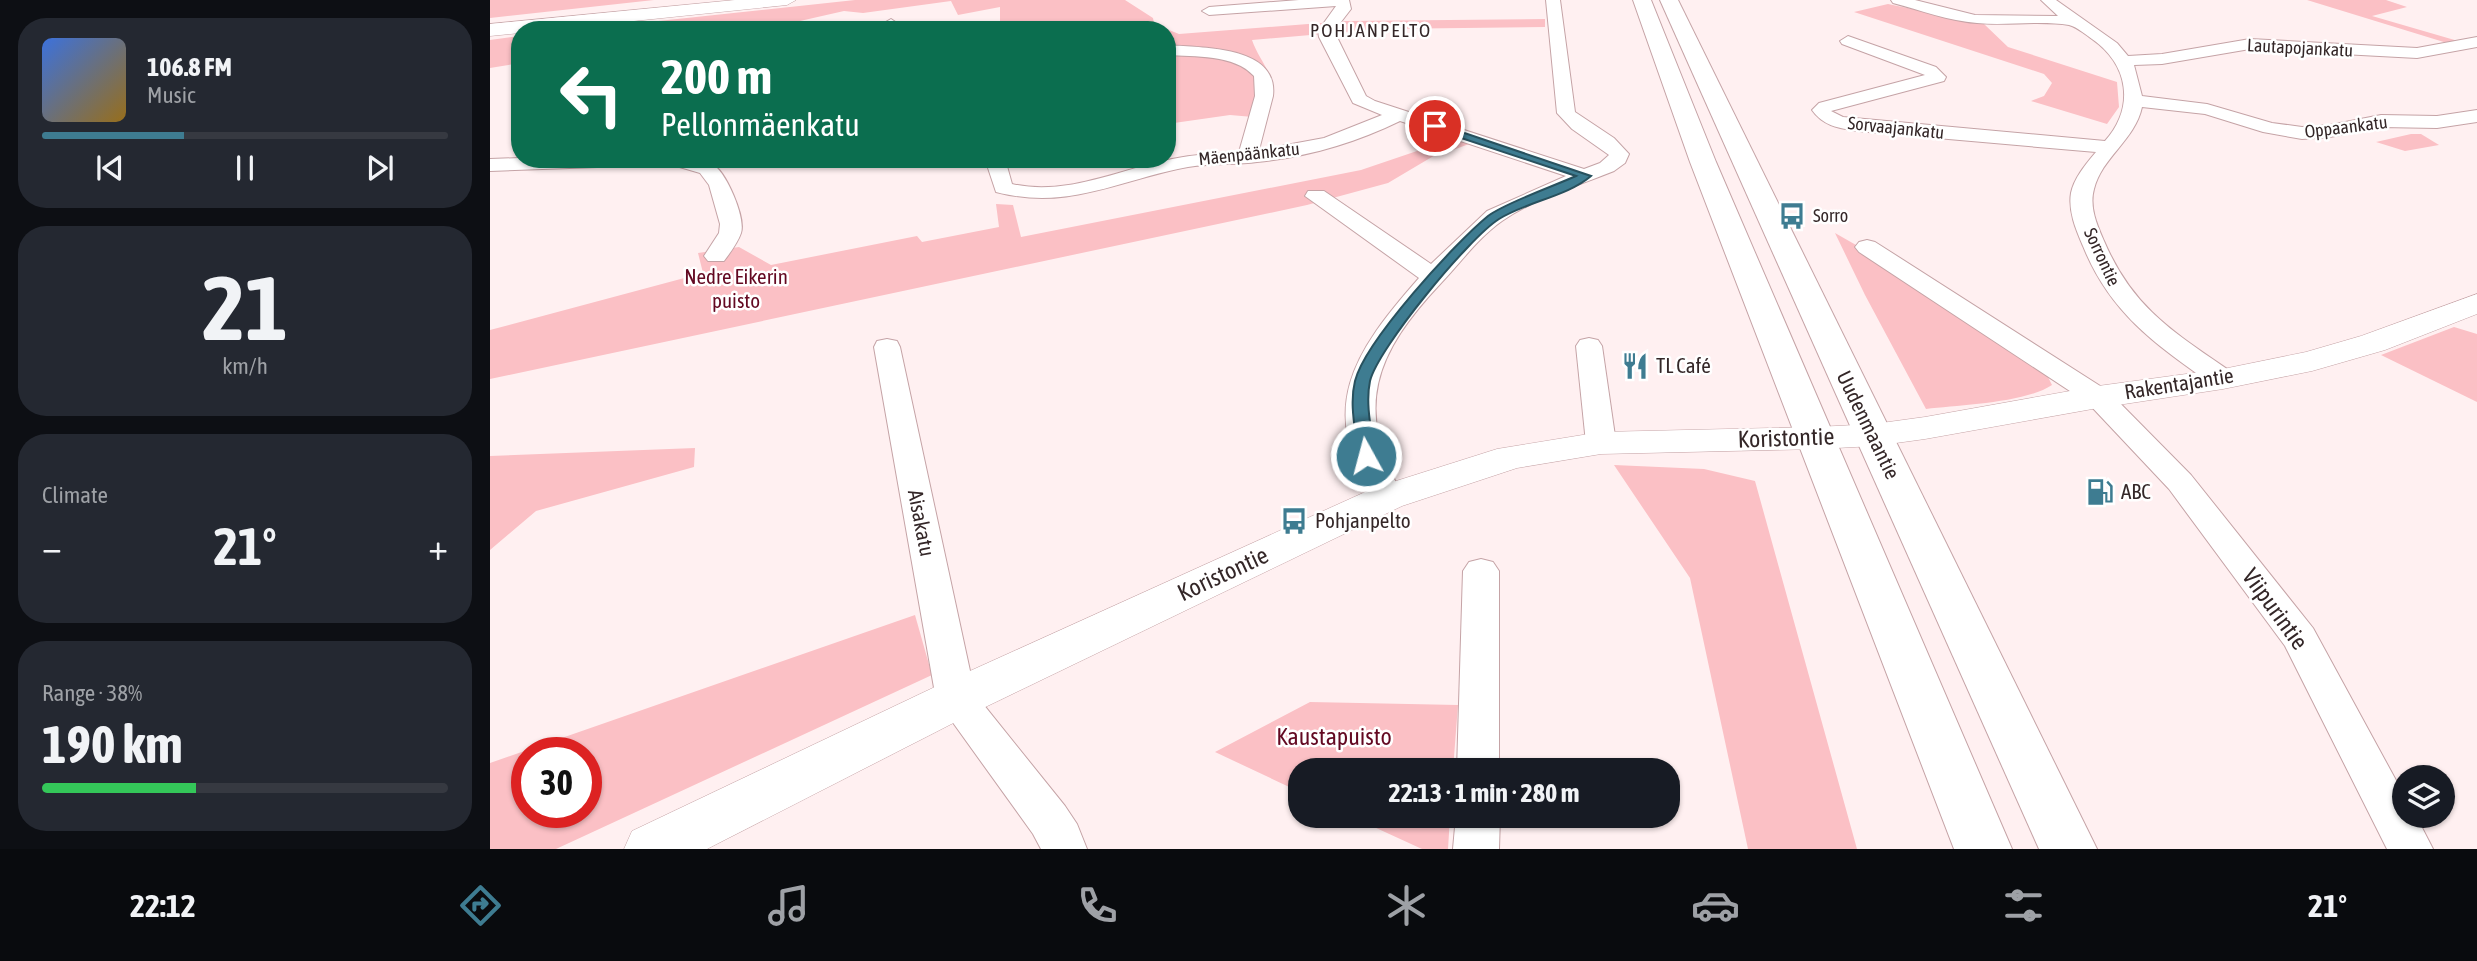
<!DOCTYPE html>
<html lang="en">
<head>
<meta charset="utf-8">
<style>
	:root { --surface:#171b24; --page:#242831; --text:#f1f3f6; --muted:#9ea1a6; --line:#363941; --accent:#3e7c91 }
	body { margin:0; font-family:"Asap Condensed",sans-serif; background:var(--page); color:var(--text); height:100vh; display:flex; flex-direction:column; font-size:26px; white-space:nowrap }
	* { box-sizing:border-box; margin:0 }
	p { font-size:23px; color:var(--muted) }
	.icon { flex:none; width:38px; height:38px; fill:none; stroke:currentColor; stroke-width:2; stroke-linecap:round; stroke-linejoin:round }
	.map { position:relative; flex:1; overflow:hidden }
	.side { display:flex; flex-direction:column; gap:18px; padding:18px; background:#0d0f14; width:490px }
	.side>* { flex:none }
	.hud { position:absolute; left:21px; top:21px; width:665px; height:147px; border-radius:28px; box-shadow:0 2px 5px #0004; background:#0b6e4f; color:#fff; overflow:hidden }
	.tools { position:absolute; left:1902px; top:765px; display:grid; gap:14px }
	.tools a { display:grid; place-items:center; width:63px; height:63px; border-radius:50%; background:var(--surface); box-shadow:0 2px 5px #0004; font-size:35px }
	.speed { position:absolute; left:21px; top:737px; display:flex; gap:14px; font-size:35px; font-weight:700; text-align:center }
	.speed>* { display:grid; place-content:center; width:91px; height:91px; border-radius:50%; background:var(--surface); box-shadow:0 2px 5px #0004; line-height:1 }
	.speed .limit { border:10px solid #d22; background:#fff; color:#111 }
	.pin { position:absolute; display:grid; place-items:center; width:60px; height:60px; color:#fff; margin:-30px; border:4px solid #fff; border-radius:50%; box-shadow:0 2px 7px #0007 }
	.me { position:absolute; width:77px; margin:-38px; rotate:353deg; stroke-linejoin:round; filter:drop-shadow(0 0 5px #0008) }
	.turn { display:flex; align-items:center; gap:24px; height:147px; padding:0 35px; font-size:32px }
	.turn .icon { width:91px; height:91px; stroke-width:2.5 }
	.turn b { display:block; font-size:49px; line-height:60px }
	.big { font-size:52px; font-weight:700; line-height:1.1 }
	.side .tile { flex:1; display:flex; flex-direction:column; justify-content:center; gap:10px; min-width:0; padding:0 24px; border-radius:28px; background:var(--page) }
	.side .dial { align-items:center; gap:0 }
	.dial b { font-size:91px; line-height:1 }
	.song { display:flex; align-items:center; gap:21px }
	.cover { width:84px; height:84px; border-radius:10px; background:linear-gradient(135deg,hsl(220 70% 55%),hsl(40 70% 35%)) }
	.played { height:7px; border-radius:4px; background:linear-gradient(90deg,var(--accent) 35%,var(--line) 35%) }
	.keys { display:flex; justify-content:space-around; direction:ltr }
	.heat { display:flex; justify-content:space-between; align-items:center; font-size:38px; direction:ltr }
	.charge { height:10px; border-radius:5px; background:linear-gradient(90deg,#34c759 38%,var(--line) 0) }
	.trip { position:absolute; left:798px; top:758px; width:392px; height:70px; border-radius:28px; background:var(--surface); box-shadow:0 2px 5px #0004; font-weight:700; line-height:70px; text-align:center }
	.tabs { display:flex; height:112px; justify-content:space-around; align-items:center; background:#090b0e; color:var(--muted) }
	.tabs .icon { width:49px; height:49px }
	.tabs .current { color:var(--accent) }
	.tabs b { font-size:32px; color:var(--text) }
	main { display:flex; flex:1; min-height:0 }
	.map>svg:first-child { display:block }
	.green { fill:#fbc0c5; fill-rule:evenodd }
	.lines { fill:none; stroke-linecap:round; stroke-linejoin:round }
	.minor-casing { stroke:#c5a3a6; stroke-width:2 }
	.tertiary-casing { stroke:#c5a3a6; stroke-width:1 }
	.secondary-casing { stroke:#c5a3a6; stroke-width:2 }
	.minor { fill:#fff; fill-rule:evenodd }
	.tertiary { fill:#fff; fill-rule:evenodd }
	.secondary { fill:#fff; fill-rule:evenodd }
	.route { fill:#3e7c91; stroke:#28515e; stroke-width:2 }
	.labels { text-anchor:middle; stroke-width:5; stroke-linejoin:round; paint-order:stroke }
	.far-street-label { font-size:18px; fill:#342728; stroke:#fff }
	.far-poi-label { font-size:18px; fill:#342728; stroke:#fff; text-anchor:start }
	.far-neighbourhood-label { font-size:19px; letter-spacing:2px; fill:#342728; stroke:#fff }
	.park-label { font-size:21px; fill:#630922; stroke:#fff }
	.poi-label { font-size:21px; fill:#342728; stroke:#fff; text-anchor:start }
	.street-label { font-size:21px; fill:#342728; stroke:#fff }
	.near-street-label { font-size:24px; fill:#342728; stroke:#fff }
	.near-park-label { font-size:24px; fill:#630922; stroke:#fff }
</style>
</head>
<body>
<main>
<section class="side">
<div class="tile">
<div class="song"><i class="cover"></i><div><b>106.8 FM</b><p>Music</p></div></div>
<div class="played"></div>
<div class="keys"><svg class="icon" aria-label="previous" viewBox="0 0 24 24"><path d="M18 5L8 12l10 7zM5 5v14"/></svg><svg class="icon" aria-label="pause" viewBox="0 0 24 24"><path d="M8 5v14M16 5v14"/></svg><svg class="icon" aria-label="next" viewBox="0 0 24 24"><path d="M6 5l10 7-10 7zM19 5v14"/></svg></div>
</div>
<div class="tile dial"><b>21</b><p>km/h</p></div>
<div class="tile"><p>Climate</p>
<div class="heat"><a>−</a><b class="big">21°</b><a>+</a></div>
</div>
<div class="tile"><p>Range · 38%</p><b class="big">190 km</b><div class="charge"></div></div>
</section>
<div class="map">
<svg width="1987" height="849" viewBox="0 0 1987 849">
	<rect width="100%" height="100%" fill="#fff0f1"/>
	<g class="green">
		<path d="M0,0H164L0,18Z"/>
		<path d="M365,0H635L663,18L664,24L689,34L856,21L1055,19V27L890,29L762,40C766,52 774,63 780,75C790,95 773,126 766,146L772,151L751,152L763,117L740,115L677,124V30H548L557,23L510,21V7L468,15L461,1L373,13L354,11L310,21L289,30H84Z"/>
		<path d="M1817,0H1896L1917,7L1882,16L1968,41L1957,43Z"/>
		<path d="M1398,4L1494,24L1518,47L1627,82L1629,107L1617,124L1541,101L1554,96L1562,83L1554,74L1364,12Z"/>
		<path d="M30,36V63L0,68V40Z"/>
		<path d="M1921,134H1931L1949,145L1915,151L1886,142Z"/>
		<path d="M951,136L979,144L963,150L957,148L898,183L817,205L0,379V330L213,273L208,253L249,247L281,265L427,236L432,242L509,227L506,204L523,205L531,237L871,170L927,151Z"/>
		<path d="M1345,233L1380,253L1556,373L1562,385C1535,403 1470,405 1436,409L1375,295Z"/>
		<path d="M1964,327L1987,334V402L1891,355Z"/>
		<path d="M205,448L204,467L46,511L0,550V456Z"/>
		<path d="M1124,465L1214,469L1265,481L1367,849H1258L1200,578Z"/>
		<path d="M425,615L442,675L66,849H0V763ZM37,752H96V812H37Z"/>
		<path d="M820,702L968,705L963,770H810V792L725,752Z"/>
		<path d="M860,816H960L958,849H932Z"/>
	</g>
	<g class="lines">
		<defs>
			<g id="minor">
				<path d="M809,0H859L861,9L844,31L876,96L885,101L1094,169L1110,163L1119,155L1082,129L1067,113L1056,0H1070L1085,112L1124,138L1139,154L1135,163L1124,171C1087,186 1045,198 1012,221C988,238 971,262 952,282C885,353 862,408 914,497L909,504L898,507L887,504C825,409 863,353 929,278L815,196L818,191H834L941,264L997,211L1076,176L910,121C865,143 817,157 767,162C744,165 721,163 698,167C628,180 579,211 506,192L495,159H515L522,184C573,196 624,172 673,161C698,155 723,153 749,152L765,96L764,76C744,54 705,57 677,55V45C711,48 789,45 783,96L769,150L834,138L892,115L863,103L829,37L828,31L846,6L719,15L712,11L719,7Z"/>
				<path d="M1401,0H1425L1485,15L1568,16L1551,0H1566L1627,43L1638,56L1672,54L1760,39L1927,48L1987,37V47L1927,58L1760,49L1672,64L1644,65L1652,96L1717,104L1782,123L1812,127L1840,125L1891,115L1947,116L1987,110V122L1947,128L1891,127L1840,137L1812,139L1773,132L1715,114L1652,107C1645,140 1612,157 1604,189C1599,207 1607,225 1614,241C1643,309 1685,333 1743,373L1747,379L1743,385L1733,387L1723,385C1665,344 1620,313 1593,246C1586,230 1578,211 1581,193C1584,178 1596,164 1606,152L1367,131C1349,128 1333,126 1322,110L1329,103L1435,75L1352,44L1350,41L1358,36L1446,67L1456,77L1454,81L1341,111L1353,117L1615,141C1645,107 1639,65 1602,39C1595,34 1587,27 1579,25C1549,20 1517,26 1487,23C1459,21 1430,10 1403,3Z"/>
				<path d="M401,19L417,30H400L394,23Z"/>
				<path d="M30,158V159H172L162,165L0,171V159Z"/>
				<path d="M173,159C189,159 208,157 222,164C236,171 256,218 251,233C248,242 240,253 234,261H218L214,256L229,233L230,224L219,185L210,173L176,163Z"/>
				<path d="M1377,240L1385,242L1618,391L1701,475L1823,628L1914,795V816H1926L1943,849H1897L1795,646L1679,489L1598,403L1369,252L1365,247L1369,242Z"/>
				<path d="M1099,338L1108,340L1112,346L1126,443L1122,449L1111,452L1100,449L1096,443L1086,346L1090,340Z"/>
				<path d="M397,339L407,341L410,347L485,694L575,806L587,824L597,849H551L543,834L446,699L384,347L387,341Z"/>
				<path d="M991,559L1003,562L1009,571V770H967L973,571L979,562Z"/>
				<path d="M966,816H1010L1009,849H963Z"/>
			</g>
			<g id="tertiary">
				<path d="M245,0H306L297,5L57,30H30V33L0,36V24Z"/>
				<path d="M1987,294V314L1895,350L1822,371L1733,389L1608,408L1435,439L1384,446L1327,449L1111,454L1027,468L912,506L483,713L217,849H134L142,831L449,685L884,488L1007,449L1111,432L1327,427L1384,424L1435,417L1608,386L1733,369L1816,352L1871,336Z"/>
			</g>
			<g id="secondary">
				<path d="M1143,0H1161L1226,162L1522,849H1464L1200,162Z"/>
				<path d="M1170,0H1188L1607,849H1549Z"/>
			</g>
		</defs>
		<use href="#minor" class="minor-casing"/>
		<use href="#tertiary" class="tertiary-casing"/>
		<use href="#secondary" class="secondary-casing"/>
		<use href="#minor" class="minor"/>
		<use href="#tertiary" class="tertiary"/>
		<use href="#secondary" class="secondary"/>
	</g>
	<path class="route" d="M941,124H948L1101,176C1078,196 1036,202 1009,219C979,238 888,348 880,381C875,405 882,432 885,456L876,461L868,456C866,431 859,405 865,381C875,341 965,243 998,216C1015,203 1064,186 1086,176L941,128Z"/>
	<defs>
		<symbol id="bus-bare" viewBox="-9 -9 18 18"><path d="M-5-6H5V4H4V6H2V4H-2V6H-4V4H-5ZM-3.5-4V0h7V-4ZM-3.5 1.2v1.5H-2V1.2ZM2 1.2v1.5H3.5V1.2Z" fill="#3e7c91" stroke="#fff" stroke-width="2.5" paint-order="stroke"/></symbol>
		<symbol id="restaurant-bare" viewBox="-9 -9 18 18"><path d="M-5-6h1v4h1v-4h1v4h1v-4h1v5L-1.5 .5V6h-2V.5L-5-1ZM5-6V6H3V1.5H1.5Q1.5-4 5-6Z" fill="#3e7c91" stroke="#fff" stroke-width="2.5" paint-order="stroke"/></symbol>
		<symbol id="fuel-bare" viewBox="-9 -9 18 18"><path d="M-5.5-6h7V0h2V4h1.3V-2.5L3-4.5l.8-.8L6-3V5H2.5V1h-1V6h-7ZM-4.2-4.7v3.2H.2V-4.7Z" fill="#3e7c91" stroke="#fff" stroke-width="2.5" paint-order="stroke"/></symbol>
	</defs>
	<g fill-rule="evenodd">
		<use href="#bus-bare" x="1283" y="197" width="38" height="38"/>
		<use href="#restaurant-bare" x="1126" y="347" width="38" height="38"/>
		<use href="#fuel-bare" x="1591" y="473" width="38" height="38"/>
		<use href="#bus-bare" x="785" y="502" width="38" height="38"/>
	</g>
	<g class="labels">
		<g class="far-street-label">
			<text transform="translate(1810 48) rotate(3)" y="6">Lautapojankatu</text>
			<text transform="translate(1856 127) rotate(-7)" y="6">Oppaankatu</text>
			<text transform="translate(1406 128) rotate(6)" y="6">Sorvaajankatu</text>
			<text transform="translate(759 154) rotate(-6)" y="6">Mäenpäänkatu</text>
			<text transform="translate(1612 257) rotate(65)" y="6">Sorrontie</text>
		</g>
		<g class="far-poi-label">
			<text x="1323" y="222">Sorro</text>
		</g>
		<g class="far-neighbourhood-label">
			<text x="881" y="37">POHJANPELTO</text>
		</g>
		<g class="park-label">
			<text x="246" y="284">Nedre Eikerin<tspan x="246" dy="24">puisto</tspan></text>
		</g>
		<g class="poi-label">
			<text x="1166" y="373">TL Café</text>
			<text x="1631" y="499">ABC</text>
			<text x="825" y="528">Pohjanpelto</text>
		</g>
		<g class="street-label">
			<text transform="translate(1689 384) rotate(-9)" y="7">Rakentajantie</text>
			<text transform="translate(1378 425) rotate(64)" y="7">Uudenmaantie</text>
			<text transform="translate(431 523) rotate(79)" y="7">Aisakatu</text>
		</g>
		<g class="near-street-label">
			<text transform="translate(1296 438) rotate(-2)" y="8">Koristontie</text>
			<text transform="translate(733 574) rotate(-25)" y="8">Koristontie</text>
			<text transform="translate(1785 609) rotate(54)" y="8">Viipurintie</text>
		</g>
		<g class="near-park-label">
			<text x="844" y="745">Kaustapuisto</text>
		</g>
	</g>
</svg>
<div class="tools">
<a><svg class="icon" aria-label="layers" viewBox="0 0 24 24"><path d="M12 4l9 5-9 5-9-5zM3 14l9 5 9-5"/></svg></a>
</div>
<div class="speed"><div class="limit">30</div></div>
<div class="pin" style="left:945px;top:126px;background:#d93025"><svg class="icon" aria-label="arrive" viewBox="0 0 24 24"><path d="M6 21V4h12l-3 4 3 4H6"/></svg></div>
<svg class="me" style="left:876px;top:456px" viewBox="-20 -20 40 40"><circle r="17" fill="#3e7c91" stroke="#fff" stroke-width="3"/><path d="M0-11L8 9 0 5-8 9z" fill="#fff"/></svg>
<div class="trip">22:13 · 1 min · 280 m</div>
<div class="hud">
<div class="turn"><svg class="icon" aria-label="left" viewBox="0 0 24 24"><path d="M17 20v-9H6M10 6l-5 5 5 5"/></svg><div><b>200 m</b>Pellonmäenkatu</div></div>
</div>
</div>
</main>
<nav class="tabs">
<b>22:12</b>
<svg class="icon current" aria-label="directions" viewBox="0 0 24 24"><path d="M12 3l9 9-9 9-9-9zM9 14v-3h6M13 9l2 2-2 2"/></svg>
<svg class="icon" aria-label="music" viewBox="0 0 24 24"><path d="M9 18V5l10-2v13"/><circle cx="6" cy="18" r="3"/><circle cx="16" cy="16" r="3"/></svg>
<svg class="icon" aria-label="phone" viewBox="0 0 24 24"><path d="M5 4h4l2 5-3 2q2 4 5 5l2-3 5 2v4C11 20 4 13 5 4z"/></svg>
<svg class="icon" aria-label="climate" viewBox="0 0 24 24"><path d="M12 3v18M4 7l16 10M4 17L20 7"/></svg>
<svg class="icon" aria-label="car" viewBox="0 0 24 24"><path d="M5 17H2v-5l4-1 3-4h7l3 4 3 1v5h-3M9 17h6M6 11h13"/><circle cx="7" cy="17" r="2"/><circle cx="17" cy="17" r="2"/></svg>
<svg class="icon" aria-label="filters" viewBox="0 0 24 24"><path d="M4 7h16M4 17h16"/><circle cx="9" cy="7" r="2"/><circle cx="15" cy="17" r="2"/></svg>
<b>21°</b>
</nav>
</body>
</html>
